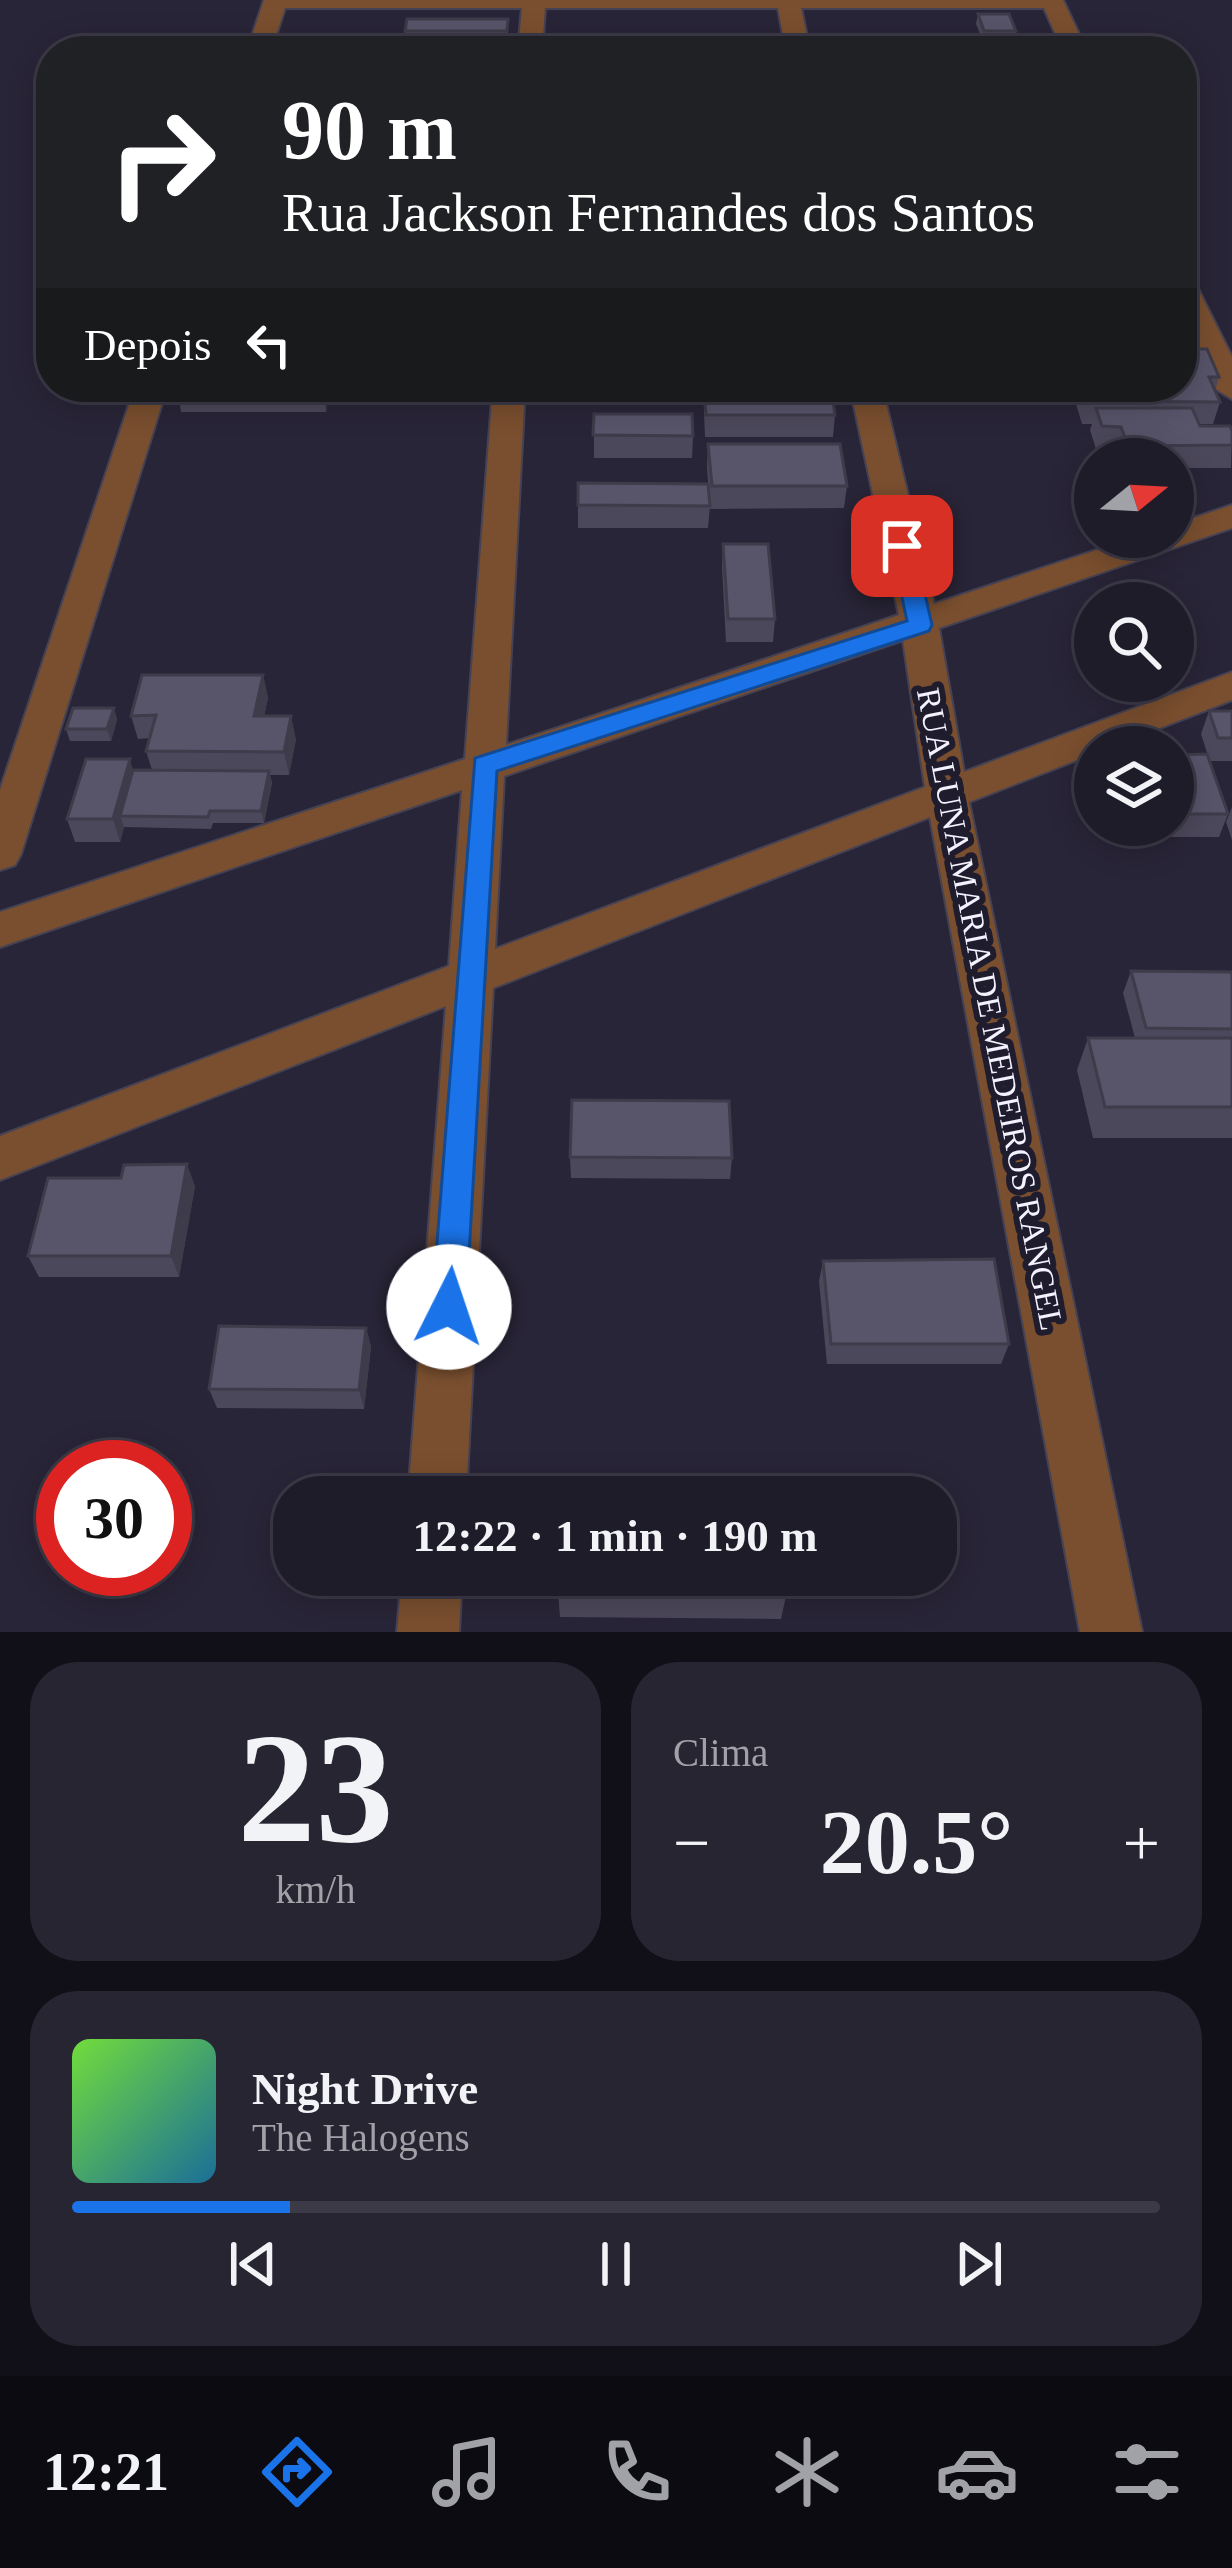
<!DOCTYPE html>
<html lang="pt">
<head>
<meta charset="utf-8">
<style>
	:root { --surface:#1f1c2a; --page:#272532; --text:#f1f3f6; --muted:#a1a1a8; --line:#3c3a47; --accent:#1a73e8 }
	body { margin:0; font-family:"Times New Roman",serif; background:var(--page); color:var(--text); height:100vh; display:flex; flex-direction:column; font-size:45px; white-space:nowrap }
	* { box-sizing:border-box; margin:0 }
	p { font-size:39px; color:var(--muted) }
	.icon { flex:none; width:66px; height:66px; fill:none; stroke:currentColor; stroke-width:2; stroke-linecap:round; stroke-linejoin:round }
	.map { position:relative; height:1632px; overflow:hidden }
	.sheet { display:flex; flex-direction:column; gap:30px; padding:30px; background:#110f17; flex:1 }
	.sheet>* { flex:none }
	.hud { position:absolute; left:36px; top:36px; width:1161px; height:366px; border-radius:48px; box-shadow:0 6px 30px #0003,0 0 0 3px var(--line); background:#202124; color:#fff; overflow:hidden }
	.needle { width:78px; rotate:72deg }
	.fabs { position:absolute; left:1074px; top:438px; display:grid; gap:24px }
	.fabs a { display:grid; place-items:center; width:120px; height:120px; border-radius:50%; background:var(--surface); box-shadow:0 6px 30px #0003,0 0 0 3px var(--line); font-size:60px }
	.speed { position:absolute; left:36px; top:1440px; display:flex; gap:24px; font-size:60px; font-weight:700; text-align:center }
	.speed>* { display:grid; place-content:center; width:156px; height:156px; border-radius:50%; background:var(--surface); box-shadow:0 6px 30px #0003,0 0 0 3px var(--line); line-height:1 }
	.speed .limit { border:18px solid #d22; background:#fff; color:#111 }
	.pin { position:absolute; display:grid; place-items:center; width:102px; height:102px; color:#fff; margin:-51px; border-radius:24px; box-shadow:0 6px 18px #0006 }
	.me { position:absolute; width:132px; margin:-66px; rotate:4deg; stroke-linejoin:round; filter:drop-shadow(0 0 9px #0008) }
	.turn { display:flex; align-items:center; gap:42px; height:252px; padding:0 48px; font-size:54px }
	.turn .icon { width:156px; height:156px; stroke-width:2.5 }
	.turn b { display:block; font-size:84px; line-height:102px }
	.then { display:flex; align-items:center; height:114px; padding:0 48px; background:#0003; gap:24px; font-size:45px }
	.big { font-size:90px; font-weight:600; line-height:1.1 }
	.sheet .tile { flex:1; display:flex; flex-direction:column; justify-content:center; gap:18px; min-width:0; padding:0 42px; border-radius:48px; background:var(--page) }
	.sheet .dial { align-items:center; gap:0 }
	.dial b { font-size:156px; line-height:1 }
	.song { display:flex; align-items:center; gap:36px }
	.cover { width:144px; height:144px; border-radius:18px; background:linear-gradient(135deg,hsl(100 70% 55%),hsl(200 70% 35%)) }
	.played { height:12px; border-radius:6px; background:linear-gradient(90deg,var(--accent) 20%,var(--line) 20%) }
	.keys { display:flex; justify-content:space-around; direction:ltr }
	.heat { display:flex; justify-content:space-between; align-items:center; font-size:66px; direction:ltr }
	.sheet .tiles { flex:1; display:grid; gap:30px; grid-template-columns:1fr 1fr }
	.tile:last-child { grid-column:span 2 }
	.trip { position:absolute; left:273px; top:1476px; width:684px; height:120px; border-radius:48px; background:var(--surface); box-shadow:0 6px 30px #0003,0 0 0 3px var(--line); font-weight:600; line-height:120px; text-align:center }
	.tabs { display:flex; height:192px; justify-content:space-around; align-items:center; background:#0c0b11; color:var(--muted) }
	.tabs .icon { width:84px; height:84px }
	.tabs .current { color:var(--accent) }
	.tabs b { font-size:54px; color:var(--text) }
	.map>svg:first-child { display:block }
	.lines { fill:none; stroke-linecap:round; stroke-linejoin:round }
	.street-casing { stroke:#454254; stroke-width:4 }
	.street { fill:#7a4f2f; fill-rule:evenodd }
	.wall { fill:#4c485b }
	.shaded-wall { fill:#3e3b4a }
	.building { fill:#58546a; stroke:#3e3b4a; stroke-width:3 }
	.route { fill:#1a73e8; stroke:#114b97; stroke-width:3 }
	.labels { text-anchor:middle; stroke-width:12; stroke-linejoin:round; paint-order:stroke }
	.street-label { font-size:33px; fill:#f3f2ff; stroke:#1f1c2e }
</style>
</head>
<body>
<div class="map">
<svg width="1232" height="1632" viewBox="0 0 1232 1632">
	<rect width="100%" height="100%" fill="#292538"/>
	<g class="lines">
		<defs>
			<g id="street">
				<path d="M264,0H1063L1087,51H1063L1044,8H801L810,51H786L778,8H545L542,51H518L522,8H285L271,51H247Z"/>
				<path d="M1182,278L1197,287L1232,357V399L1216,389L1182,318Z"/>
				<path d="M135,387H167L21,854L15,865L0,870V790Z"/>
				<path d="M493,387H525L506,745L899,615L850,387H882L934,604L1136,537H1173V525L1232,505V528L939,628L964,772L1232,672V700L1111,747H1095V753L969,802L1142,1632H1080L930,817L493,988L466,1497H408L446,1006L0,1180V1136L449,966L462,790L0,947V912L465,759ZM903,640L925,787L495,949L504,776Z"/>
				<path d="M402,1575H462L459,1632H397Z"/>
			</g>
		</defs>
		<use href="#street" class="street-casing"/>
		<use href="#street" class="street"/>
	</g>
	<g class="wall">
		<path d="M978,14L1016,31L1015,41H983L976,24Z"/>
		<path d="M508,19V50H406L405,31Z"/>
		<path d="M1182,349L1219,377L1215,391L1220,402L1213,424H1200V426L1232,431L1231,468H1173V459H1119L1115,449H1096L1090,430L1092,424H1082L1071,387H1182Z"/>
		<path d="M177,387H330L326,412H181Z"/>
		<path d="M703,387H831L835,415L833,437H705Z"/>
		<path d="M594,414L693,436L692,458H594Z"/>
		<path d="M708,444L847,486L844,508L710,509L707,467Z"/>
		<path d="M578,505L710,506L708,528H578Z"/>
		<path d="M723,544L775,619L773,642H726L722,567Z"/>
		<path d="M263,675L268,698L264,716L296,739L289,775H270L272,783L264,823H213L211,829L124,827L120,842H75L67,819L133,770H152L146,751L150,738L138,739L131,716Z"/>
		<path d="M114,708L117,720L111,741H70L66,729Z"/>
		<path d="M1209,711H1232V761H1209L1228,814L1219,837H1138L1134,825H1173V755L1209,759L1201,734Z"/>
		<path d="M1232,807V840L1226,822Z"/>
		<path d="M1131,971L1232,972V1138H1093L1077,1070L1088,1038H1135L1123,993Z"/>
		<path d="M570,1157L732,1158L730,1179L571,1178Z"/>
		<path d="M195,1186L179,1277H39L28,1256Z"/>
		<path d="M823,1261L1009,1344L1001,1364H827L819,1281Z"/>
		<path d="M366,1328L371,1347L364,1409L217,1408L209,1389Z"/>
		<path d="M558,1593L786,1596L781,1619L560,1617Z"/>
	</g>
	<g class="shaded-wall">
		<path d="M323,387H330L326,412L322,390Z"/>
		<path d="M263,675L268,698L259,739L254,716Z"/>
		<path d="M114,708L117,720L111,741L107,729Z"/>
		<path d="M291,716L296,739L289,775L284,752Z"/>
		<path d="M130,759L136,782L120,816L124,827L120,842L113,819Z"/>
		<path d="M269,771L272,783L264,823L261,811Z"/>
		<path d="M187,1164L195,1186L179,1277L171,1256Z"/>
		<path d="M366,1328L371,1347L364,1409L359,1390Z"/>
	</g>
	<g class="building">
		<path d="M978,14H1009L1016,31H984Z"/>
		<path d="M407,19H508L507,31H405Z"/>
		<path d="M1182,349H1207L1219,377H1209L1220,402L1088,401L1083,387H1182Z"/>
		<path d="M177,387H323L322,390H176Z"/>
		<path d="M704,387H831L835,415H706Z"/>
		<path d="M1096,408H1192L1200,426H1230L1232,431V445L1128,446L1121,427L1102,426Z"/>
		<path d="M594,414H692L693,436L593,435Z"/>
		<path d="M708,444H840L847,486H712Z"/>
		<path d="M578,483L708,484L710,506L578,505Z"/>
		<path d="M723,544H768L775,619H728Z"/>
		<path d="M142,675H263L254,716H291L284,752L146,751L156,715L131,716Z"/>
		<path d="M73,708H114L107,729H66Z"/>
		<path d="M1209,711H1232V738H1218Z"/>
		<path d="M1207,754L1228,814H1173V755Z"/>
		<path d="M86,759H130L113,819H67Z"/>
		<path d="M133,770L269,771L261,811H210L208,817L120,816Z"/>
		<path d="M1131,971L1232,972V1029L1146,1028Z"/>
		<path d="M1088,1038H1232V1107H1105Z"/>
		<path d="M572,1100L729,1101L732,1158L570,1157Z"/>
		<path d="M187,1164L171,1256H28L48,1178H121L124,1165Z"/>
		<path d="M994,1259L1009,1344H831L823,1261Z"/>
		<path d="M219,1326L366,1328L359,1390L209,1389Z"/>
		<path d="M562,1484L778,1486L779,1497H561Z"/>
		<path d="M559,1575H784L786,1596L558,1593Z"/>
	</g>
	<path class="route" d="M902,539L914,546L932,625L929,631L497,771L466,1307L461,1319L449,1324L437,1319L432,1307L475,758L907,621L891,546Z"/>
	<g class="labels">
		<g class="street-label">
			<text transform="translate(991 1009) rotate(79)" y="12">RUA LUNA MARIA DE MEDEIROS RANGEL</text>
		</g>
	</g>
</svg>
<div class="fabs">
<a><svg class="needle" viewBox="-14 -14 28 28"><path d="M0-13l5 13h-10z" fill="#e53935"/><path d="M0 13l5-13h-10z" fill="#a1a1a8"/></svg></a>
<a><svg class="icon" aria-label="search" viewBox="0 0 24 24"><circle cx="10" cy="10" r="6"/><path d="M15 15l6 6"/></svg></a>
<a><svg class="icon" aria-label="layers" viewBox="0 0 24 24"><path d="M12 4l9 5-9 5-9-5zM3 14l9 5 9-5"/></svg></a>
</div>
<div class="speed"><div class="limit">30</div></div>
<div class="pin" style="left:902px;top:546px;background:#d93025"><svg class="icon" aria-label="arrive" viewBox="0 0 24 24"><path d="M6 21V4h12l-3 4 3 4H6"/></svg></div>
<svg class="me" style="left:449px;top:1307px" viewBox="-20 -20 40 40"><circle r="19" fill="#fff"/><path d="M0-13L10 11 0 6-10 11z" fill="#1a73e8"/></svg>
<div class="trip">12:22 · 1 min · 190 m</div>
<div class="hud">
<div class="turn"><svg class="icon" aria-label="right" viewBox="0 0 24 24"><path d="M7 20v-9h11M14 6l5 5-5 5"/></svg><div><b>90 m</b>Rua Jackson Fernandes dos Santos</div></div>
<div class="then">Depois<svg class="icon" aria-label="left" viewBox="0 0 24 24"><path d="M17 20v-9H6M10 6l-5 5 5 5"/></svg></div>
</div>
</div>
<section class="sheet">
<div class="tiles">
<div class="tile dial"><b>23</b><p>km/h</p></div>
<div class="tile"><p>Clima</p>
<div class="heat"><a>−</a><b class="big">20.5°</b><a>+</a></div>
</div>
<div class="tile">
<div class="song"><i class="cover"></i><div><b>Night Drive</b><p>The Halogens</p></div></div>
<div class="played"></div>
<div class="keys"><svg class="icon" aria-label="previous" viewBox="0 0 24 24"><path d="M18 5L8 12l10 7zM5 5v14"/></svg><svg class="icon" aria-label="pause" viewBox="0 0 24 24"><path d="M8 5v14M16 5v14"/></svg><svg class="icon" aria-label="next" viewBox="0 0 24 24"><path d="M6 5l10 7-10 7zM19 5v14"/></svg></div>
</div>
</div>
</section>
<nav class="tabs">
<b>12:21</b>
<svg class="icon current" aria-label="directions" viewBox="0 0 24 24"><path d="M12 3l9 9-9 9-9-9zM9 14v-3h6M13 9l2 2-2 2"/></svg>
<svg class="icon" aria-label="music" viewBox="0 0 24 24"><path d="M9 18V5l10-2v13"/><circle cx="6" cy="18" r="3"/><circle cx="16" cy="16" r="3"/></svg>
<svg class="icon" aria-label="phone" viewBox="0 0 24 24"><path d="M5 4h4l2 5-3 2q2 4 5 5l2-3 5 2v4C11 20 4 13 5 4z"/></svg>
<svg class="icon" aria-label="climate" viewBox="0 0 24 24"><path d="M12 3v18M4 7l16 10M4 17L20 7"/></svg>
<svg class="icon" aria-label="car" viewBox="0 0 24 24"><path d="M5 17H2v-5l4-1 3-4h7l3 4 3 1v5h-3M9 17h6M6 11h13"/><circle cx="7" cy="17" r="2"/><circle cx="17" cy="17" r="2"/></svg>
<svg class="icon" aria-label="filters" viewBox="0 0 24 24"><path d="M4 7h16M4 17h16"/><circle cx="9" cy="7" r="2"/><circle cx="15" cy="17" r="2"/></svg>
</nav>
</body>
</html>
